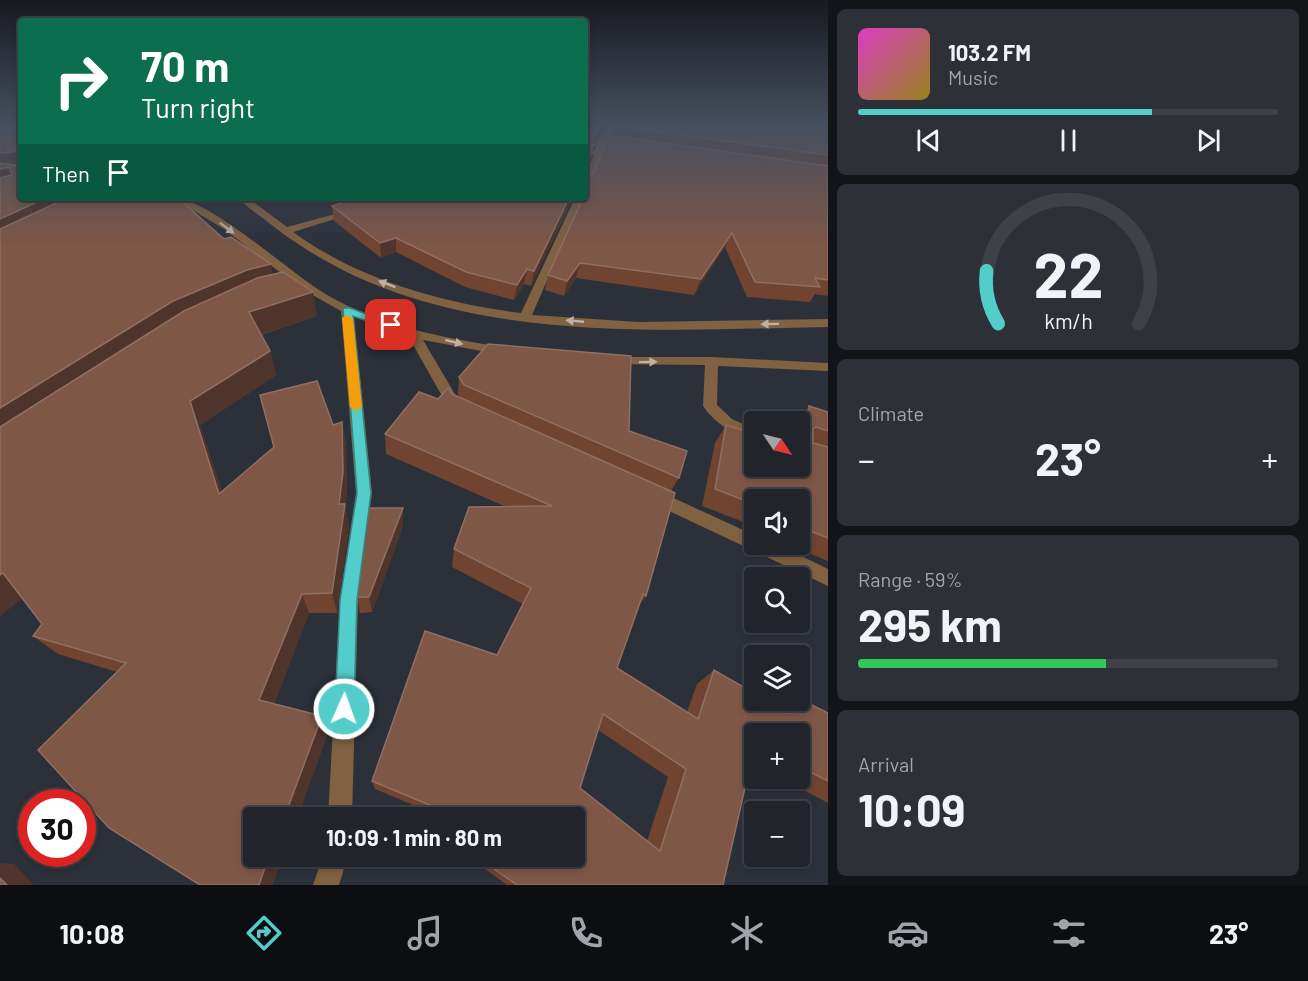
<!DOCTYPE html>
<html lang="en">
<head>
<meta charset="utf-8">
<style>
	:root { --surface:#21242b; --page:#2d3037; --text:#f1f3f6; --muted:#a2a4a9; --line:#3e4147; --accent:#53cdca }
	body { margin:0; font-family:Barlow,sans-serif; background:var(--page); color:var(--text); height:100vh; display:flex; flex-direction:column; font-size:22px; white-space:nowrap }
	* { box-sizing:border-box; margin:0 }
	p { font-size:20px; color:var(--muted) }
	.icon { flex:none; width:33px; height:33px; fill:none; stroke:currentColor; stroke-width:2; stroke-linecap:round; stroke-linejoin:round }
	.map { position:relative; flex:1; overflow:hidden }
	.side { display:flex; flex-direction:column; gap:9px; padding:9px; background:#121418; width:480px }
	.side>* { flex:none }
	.guide { position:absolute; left:18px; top:18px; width:570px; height:183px; border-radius:6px; box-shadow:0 3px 9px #0003,0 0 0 2px var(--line); background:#0b6e4f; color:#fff; overflow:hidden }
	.needle { width:39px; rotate:125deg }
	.controls { position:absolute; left:744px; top:411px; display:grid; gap:12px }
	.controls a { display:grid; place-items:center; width:66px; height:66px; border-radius:6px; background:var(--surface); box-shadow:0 3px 9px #0003,0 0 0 2px var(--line); font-size:30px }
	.speed { position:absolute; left:18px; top:789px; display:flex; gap:12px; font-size:30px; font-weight:700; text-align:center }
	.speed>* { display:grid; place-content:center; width:78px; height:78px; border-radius:50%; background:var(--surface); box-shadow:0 3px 9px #0003,0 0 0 2px var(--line); line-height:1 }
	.speed .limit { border:9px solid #d22; background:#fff; color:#111 }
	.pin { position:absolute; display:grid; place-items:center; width:51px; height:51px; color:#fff; margin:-26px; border-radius:12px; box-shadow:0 3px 9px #0006 }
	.me { position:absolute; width:66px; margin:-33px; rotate:2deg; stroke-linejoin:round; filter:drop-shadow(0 0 4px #0008) }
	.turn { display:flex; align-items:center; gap:21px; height:126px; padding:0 24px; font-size:27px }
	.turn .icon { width:78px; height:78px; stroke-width:2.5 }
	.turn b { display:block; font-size:42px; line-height:51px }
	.then { display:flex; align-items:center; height:57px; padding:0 24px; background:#0003; gap:12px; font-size:22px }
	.big { font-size:45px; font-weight:700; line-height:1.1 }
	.side .tile { flex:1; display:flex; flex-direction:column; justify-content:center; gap:9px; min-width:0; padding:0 21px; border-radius:9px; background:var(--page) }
	.side .dial { align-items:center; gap:0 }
	.dial svg { height:156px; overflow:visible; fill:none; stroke:var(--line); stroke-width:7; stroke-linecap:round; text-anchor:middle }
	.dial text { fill:var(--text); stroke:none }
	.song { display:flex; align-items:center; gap:18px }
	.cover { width:72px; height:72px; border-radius:9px; background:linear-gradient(135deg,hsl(310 70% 55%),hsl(50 70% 35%)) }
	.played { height:6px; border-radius:3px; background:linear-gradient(90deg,var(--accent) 70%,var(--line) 70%) }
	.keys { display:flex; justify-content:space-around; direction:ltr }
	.heat { display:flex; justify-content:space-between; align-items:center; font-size:33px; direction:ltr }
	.charge { height:9px; border-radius:4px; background:linear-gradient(90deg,#34c759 59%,var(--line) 0) }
	.trip { position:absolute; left:243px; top:807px; width:342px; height:60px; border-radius:6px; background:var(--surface); box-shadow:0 3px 9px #0003,0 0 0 2px var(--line); font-weight:700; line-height:60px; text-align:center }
	.menu { display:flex; height:96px; justify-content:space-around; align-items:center; background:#0d0e11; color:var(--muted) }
	.menu .icon { width:42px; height:42px }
	.menu .current { color:var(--accent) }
	.menu b { font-size:27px; color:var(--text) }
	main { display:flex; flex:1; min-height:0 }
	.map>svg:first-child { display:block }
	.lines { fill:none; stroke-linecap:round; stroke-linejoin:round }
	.minor { fill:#806141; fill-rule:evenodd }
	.wall { fill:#714432; fill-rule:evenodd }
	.shaded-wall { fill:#4f342c }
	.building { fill:#7e5747; stroke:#906f63; stroke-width:1.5; fill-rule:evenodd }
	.oneway { fill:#beb1a6 }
	.route { fill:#53cdca; stroke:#368583; stroke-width:1.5 }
	.slow { fill:#f59e0b }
</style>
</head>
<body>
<main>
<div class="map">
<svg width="828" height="885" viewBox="0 0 828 885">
	<rect width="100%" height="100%" fill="#2c3039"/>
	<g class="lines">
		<g class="minor">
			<path d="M612,123H620L605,140L631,146L627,148L604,145L603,153L589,185L585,188V175L594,155L585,154V150H595L596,142Z"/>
			<path d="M173,198C210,198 290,274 329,296C382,326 443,338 503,347L509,351L503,355L423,340L462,406L455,411L450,410L408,336L354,317L372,493L358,600L352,818H328L340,600L356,493L341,311L300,288L224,229Z"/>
			<path d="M238,198H248L287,227L354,209V213L293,232C359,280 442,303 521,313L575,198H583L532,315L639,322L828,319V327C642,330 429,348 273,226C262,217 248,208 238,198Z"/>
			<path d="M610,357H712L828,363V371L718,366L717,405L732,419L754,429V441C734,434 715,424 703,406L705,365L605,364L604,361L605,358Z"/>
			<path d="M654,489L754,535V544H777L828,569V586L648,501L646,496L648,491Z"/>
			<path d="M323,856H348L339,885H313Z"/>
		</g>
	</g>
	<g class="wall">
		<path d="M585,123H609L595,140L591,157L587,166L588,177L594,172L610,135L613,126L828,123V296L815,294L810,302L747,297L725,247L694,295L576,278L564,296L545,290L548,275L585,198Z"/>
		<path d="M21,198L224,239L273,274L317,316L261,335L270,351L276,375L200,425L222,492L333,425L342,422L346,445L347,495L345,507L349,526L337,613H309L274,704L329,730L297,818H254V856H283L272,885H200L117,672L58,654L33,636L42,624L22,598L0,616Z"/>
		<path d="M344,198H573L531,286L524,284L514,300L465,287L396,252L381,258L334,221L332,206L347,201Z"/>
		<path d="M459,377L629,431L679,478L671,491L646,596L640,604L617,668L687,712L697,684L714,670L774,704L781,700H800L828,713V803L781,778H800V734H754V765L751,763L723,885H507L467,856H574L430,812L375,789L372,781L497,655L523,604L452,567L454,549L504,506L386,454L385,434L438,399L452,394L460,398L458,394ZM598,730L668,777L647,841L580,788Z"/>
		<path d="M809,406L828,412V561L787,544H800V500H754V526L702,506L715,443L726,425L800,466V422H797Z"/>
		<path d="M403,526L372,612L360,613L357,597Z"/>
	</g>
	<g class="shaded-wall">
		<path d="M602,123H609L595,140L597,128Z"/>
		<path d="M594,144L591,157L585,170L586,162Z"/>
		<path d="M21,149V173L0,192V153Z"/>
		<path d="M46,198H102L0,248V219Z"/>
		<path d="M569,198H573L531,286L534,271Z"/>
		<path d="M732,233L725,247L694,295L701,279Z"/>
		<path d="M396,238V252L381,258L380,243Z"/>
		<path d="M580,263L576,278L564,296L567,281Z"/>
		<path d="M271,264L276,287L0,445V408L173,301L247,270Z"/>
		<path d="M527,269L524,284L514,300L517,285Z"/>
		<path d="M313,292L317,316L256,336L249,312Z"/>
		<path d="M270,351L276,375L200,425L230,517L219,494L190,401Z"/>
		<path d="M342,422L346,445L347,495L345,507L349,526L337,613L332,593L339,504Z"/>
		<path d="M403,508V526L372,612L369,597Z"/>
		<path d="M3,573L28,593L0,616V575Z"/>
		<path d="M302,594L309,613L270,715L259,700Z"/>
		<path d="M322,716L329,730L297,818H284Z"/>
		<path d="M269,856H283L272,885H259Z"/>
		<path d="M0,863L14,864L34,885H7L0,878Z"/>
	</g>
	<g class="building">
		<path d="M0,123H21V149L12,152L0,153Z"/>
		<path d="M585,123H602L597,128L596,135L586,136L588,143L594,144L586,162L588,177L594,172L609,135L828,166V280L815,278L820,287L755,282L732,233L701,279L580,263L567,281L548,275L583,198H585V193L588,185L586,182H585Z"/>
		<path d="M615,123H828V155L613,126Z"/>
		<path d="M0,163L21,166V198H46L0,219V178L12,175L9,167L0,169Z"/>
		<path d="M67,198H178L224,239L231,237L271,264L247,270L173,301L0,408V229Z"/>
		<path d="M356,198H569L534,271L527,269L517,285L466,272L396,238L380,243L332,206Z"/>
		<path d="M283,272L313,292L249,312L270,351L190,401L219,494L274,447L260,395L317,381L333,425L342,422L343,472L339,504H345L332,593L302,594L259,700L322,716L284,818H254V856H269L259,885H200L109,828L38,750L126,663L33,636L42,624L3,573L0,575V427L184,311L257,278Z"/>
		<path d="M488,344L631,356L629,431L687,451L679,478L464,385L459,377Z"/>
		<path d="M448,388L452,394L675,493L646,596L643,594L617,668L698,719L714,670L754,693V700H767L789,713L790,700H800V699L828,713V781L800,767V734H754V748L723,885H517L476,856H574V818H427L432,806L372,781L425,631L497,655L531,588L454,549L469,507L552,506L385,434L419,392L438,399ZM603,714L686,769L660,851L580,788Z"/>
		<path d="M809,406L828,412V431L816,427L813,429V443L828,447V538L800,527V500H754V504L715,489L726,425L754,434V466H800V445L811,448Z"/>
		<path d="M368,508H403L369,597H357Z"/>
		<path d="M0,878L7,885H0Z"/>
	</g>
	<defs><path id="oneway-solid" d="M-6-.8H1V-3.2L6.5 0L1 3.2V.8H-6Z" transform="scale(1.5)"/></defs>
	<g class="oneway">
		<use href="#oneway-solid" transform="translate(227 228) rotate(37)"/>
		<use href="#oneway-solid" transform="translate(387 284) rotate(-159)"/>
		<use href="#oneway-solid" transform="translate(575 321) rotate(-175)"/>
		<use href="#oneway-solid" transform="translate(770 324) rotate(179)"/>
		<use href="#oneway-solid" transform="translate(454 342) rotate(13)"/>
		<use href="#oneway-solid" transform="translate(648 362) rotate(-1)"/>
	</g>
	<linearGradient id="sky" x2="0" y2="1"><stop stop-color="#181a1f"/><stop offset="0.5" stop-color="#454e5f"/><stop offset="1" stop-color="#454e5f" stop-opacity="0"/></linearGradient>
	<rect width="828" height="247" fill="url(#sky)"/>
	<path class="route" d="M343,308H350L396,325L391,329L353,316L371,493L357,600L354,709L351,716L344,719L337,716L335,709L340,600L357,493Z"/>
	<path class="slow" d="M347,315L353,318L362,407L356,411L350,407L342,318Z"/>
</svg>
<div class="controls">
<a><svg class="needle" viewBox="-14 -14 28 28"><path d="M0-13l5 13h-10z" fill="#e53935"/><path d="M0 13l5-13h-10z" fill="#a2a4a9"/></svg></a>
<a><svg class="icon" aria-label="sound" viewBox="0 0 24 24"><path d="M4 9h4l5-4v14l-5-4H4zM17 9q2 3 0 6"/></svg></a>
<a><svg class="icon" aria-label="search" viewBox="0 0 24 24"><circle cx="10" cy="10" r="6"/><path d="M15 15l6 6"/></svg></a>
<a><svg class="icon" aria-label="layers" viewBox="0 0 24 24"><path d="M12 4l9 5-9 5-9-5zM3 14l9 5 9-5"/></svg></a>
<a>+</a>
<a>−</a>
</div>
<div class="speed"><div class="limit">30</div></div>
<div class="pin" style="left:391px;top:325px;background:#d93025"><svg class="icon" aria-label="arrive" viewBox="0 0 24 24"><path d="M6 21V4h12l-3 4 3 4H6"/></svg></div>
<svg class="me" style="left:344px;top:709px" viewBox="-20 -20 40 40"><circle r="17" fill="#53cdca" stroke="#fff" stroke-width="3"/><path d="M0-11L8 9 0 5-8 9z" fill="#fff"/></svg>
<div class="trip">10:09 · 1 min · 80 m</div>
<div class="guide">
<div class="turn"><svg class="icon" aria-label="right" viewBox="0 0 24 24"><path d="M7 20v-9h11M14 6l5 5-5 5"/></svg><div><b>70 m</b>Turn right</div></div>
<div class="then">Then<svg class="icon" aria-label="arrive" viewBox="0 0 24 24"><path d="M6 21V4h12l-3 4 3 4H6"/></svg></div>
</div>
</div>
<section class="side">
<div class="tile">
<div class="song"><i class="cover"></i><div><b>103.2 FM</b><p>Music</p></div></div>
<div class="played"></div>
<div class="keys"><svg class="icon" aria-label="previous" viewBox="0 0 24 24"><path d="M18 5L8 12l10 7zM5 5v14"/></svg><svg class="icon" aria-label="pause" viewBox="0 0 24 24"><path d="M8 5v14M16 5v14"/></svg><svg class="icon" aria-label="next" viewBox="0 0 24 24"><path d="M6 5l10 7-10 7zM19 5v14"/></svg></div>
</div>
<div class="tile dial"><svg viewBox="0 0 100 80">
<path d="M14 69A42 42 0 1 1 86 69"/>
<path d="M14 69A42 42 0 0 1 8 42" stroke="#53cdca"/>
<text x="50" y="56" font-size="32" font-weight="700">22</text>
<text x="50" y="72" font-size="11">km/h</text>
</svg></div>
<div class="tile"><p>Climate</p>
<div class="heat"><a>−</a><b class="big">23°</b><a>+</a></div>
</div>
<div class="tile"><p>Range · 59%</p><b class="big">295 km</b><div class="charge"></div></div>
<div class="tile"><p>Arrival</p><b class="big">10:09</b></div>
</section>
</main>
<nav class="menu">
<b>10:08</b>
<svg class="icon current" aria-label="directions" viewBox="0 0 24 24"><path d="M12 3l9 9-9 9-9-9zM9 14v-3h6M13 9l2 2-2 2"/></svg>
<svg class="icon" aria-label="music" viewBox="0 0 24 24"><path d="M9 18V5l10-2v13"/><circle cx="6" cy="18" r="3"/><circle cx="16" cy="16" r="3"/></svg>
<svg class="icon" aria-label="phone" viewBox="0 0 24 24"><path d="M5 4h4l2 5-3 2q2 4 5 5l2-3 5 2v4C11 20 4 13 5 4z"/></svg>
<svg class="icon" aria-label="climate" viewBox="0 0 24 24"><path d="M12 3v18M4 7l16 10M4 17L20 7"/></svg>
<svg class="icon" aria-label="car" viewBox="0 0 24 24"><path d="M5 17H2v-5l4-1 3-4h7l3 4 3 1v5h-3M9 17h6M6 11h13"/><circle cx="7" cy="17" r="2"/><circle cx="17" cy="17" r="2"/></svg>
<svg class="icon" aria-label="filters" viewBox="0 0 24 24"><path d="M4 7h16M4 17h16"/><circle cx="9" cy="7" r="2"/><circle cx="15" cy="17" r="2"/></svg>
<b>23°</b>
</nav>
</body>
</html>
